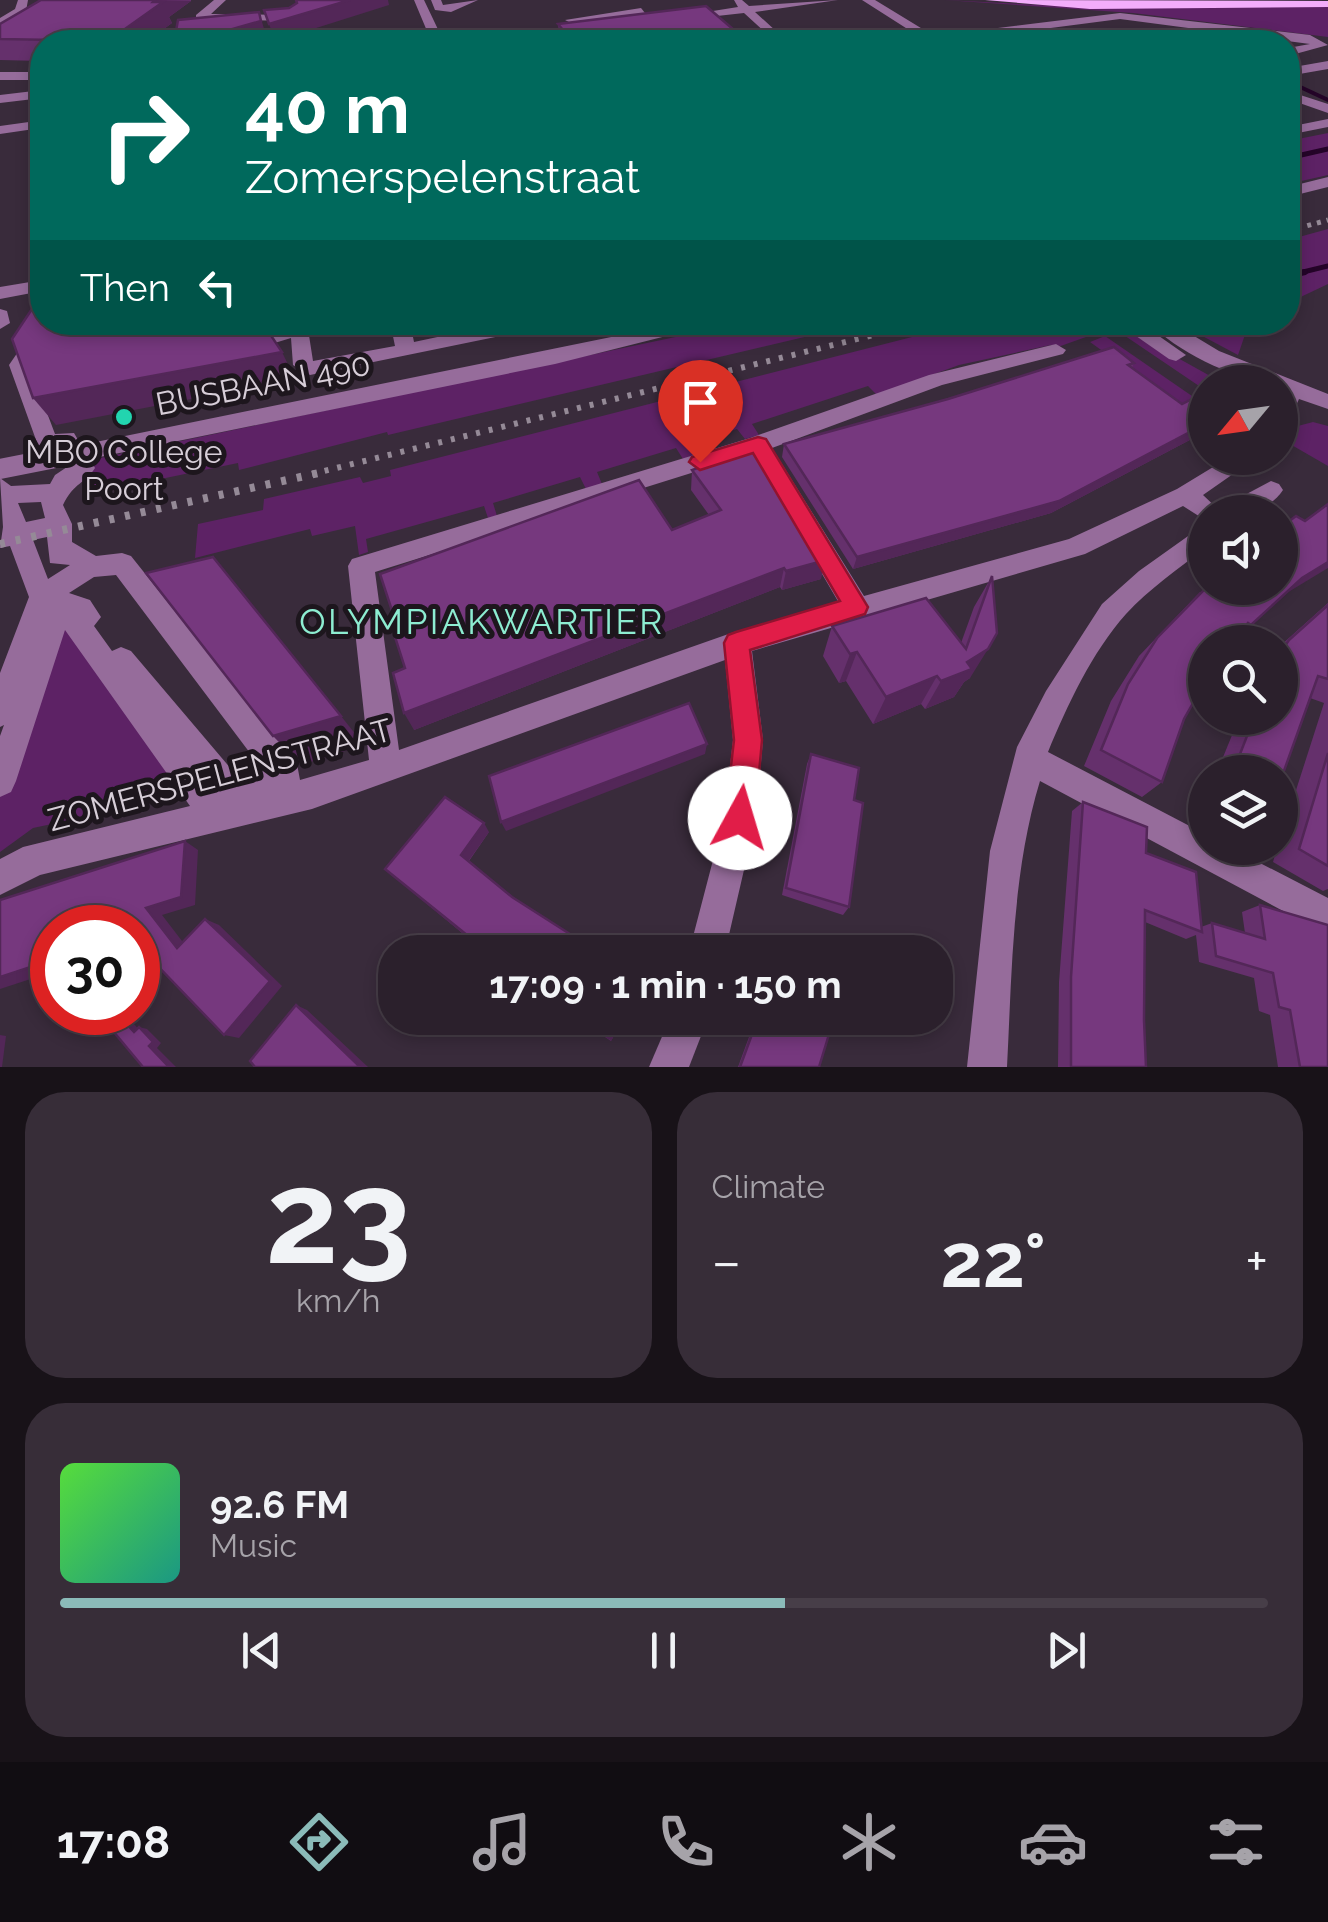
<!DOCTYPE html>
<html lang="en">
<head>
<meta charset="utf-8">
<style>
	:root { --surface:#2b202c; --page:#372d38; --text:#f1f3f6; --muted:#a6a3a9; --line:#473e48; --accent:#8bbbb9 }
	body { margin:0; font-family:Raleway,sans-serif; background:var(--page); color:var(--text); height:100vh; display:flex; flex-direction:column; font-size:38px; white-space:nowrap }
	* { box-sizing:border-box; margin:0 }
	p { font-size:32px; color:var(--muted) }
	.icon { flex:none; width:55px; height:55px; fill:none; stroke:currentColor; stroke-width:2; stroke-linecap:round; stroke-linejoin:round }
	.map { position:relative; height:1067px; overflow:hidden }
	.sheet { display:flex; flex-direction:column; gap:25px; padding:25px; background:#181218; flex:1 }
	.sheet>* { flex:none }
	.banner { position:absolute; left:30px; top:30px; width:1270px; height:305px; border-radius:40px; box-shadow:0 5px 15px #0003,0 0 0 2px var(--line); background:#00695c; color:#fff; overflow:hidden }
	.needle { width:65px; rotate:241deg }
	.tools { position:absolute; left:1188px; top:365px; display:grid; gap:20px }
	.tools a { display:grid; place-items:center; width:110px; height:110px; border-radius:50%; background:var(--surface); box-shadow:0 5px 15px #0003,0 0 0 2px var(--line); font-size:50px }
	.speed { position:absolute; left:30px; top:905px; display:flex; gap:20px; font-size:50px; font-weight:700; text-align:center }
	.speed>* { display:grid; place-content:center; width:130px; height:130px; border-radius:50%; background:var(--surface); box-shadow:0 5px 15px #0003,0 0 0 2px var(--line); line-height:1 }
	.speed .limit { border:15px solid #d22; background:#fff; color:#111 }
	.pin { position:absolute; display:grid; place-items:center; width:85px; height:85px; color:#fff; margin:-102px -42px; border-radius:50% 50% 50% 0; rotate:-45deg; box-shadow:0 0 10px #0007 }
	.pin .icon { rotate:45deg }
	.me { position:absolute; width:110px; margin:-55px; rotate:6deg; stroke-linejoin:round; filter:drop-shadow(0 0 8px #0008) }
	.turn { display:flex; align-items:center; gap:35px; height:210px; padding:0 50px; font-size:45px }
	.turn .icon { width:130px; height:130px; stroke-width:2.5 }
	.turn b { display:block; font-size:70px; line-height:85px }
	.then { display:flex; align-items:center; height:95px; padding:0 50px; background:#0003; gap:20px; font-size:38px }
	.big { font-size:75px; font-weight:700; line-height:1.1 }
	.sheet .widget { flex:1; display:flex; flex-direction:column; justify-content:center; gap:15px; min-width:0; padding:0 35px; border-radius:40px; background:var(--page) }
	.sheet .dial { align-items:center; gap:0 }
	.dial b { font-size:130px; line-height:1 }
	.song { display:flex; align-items:center; gap:30px }
	.cover { width:120px; height:120px; border-radius:15px; background:linear-gradient(135deg,hsl(110 70% 55%),hsl(170 70% 35%)) }
	.played { height:10px; border-radius:5px; background:linear-gradient(90deg,var(--accent) 60%,var(--line) 60%) }
	.keys { display:flex; justify-content:space-around; direction:ltr }
	.heat { display:flex; justify-content:space-between; align-items:center; font-size:55px; direction:ltr }
	.sheet .tiles { flex:1; display:grid; gap:25px; grid-template-columns:1fr 1fr }
	.widget:last-child { grid-column:span 2 }
	.trip { position:absolute; left:378px; top:935px; width:575px; height:100px; border-radius:40px; background:var(--surface); box-shadow:0 5px 15px #0003,0 0 0 2px var(--line); font-weight:700; line-height:100px; text-align:center }
	.tab-bar { display:flex; height:160px; justify-content:space-around; align-items:center; background:#110d12; color:var(--muted) }
	.tab-bar .icon { width:70px; height:70px }
	.tab-bar .active { color:var(--accent) }
	.tab-bar b { font-size:45px; color:var(--text) }
	.map>svg:first-child { display:block }
	.green { fill:#5d2265 }
	.lines { fill:none; stroke-linecap:round; stroke-linejoin:round }
	.stream-far2 { stroke:#240428; stroke-width:4 }
	.stream-far1 { stroke:#240428; stroke-width:5 }
	.stream { stroke:#240428; stroke-width:6 }
	.minor { fill:#966c9b; fill-rule:evenodd }
	.major { fill:#f3adfb; fill-rule:evenodd }
	.rail-far2 { stroke:#958a97; stroke-width:5; stroke-dasharray:4 6; stroke-linecap:butt }
	.rail-far1 { stroke:#958a97; stroke-width:6; stroke-dasharray:4 9; stroke-linecap:butt }
	.rail { stroke:#958a97; stroke-width:8; stroke-dasharray:5 11; stroke-linecap:butt }
	.minor-bridge { stroke:#966c9b; stroke-width:20 }
	.wall { fill:#65306c }
	.shaded-wall { fill:#532758 }
	.building { fill:#76387e; stroke:#532758; stroke-width:2.5 }
	.route { fill:#e11d48; stroke:#92132f; stroke-width:2.5 }
	.poi-dot { fill:#22d5af; stroke:#1d161d; stroke-width:4 }
	.labels { text-anchor:middle; stroke-width:10; stroke-linejoin:round; paint-order:stroke }
	.street-label { font-size:32px; fill:#d7ced8; stroke:#1d161d }
	.poi-label { font-size:32px; fill:#d7ced8; stroke:#1d161d }
	.neighbourhood-label { font-size:35px; letter-spacing:2.5px; fill:#8dedd1; stroke:#1d161d }
</style>
</head>
<body>
<div class="map">
<svg width="1328" height="1067" viewBox="0 0 1328 1067">
	<rect width="100%" height="100%" fill="#392b3b"/>
	<g class="green">
		<path d="M944,0L1083,7L1328,6V37L1133,13Z"/>
		<path d="M1328,133V175L1288,184V141Z"/>
		<path d="M1328,229V284L1288,303V240Z"/>
		<path d="M992,322L1086,323L1100,332L1055,348L1051,345L959,365L877,395L868,386L752,424L759,435L745,439L737,429L692,443L698,454L683,459L676,448L597,472L602,484L586,489L580,477L493,503L497,516L488,518L484,506L366,539L368,552L359,555L355,526L312,536L310,529L195,558L198,524L263,510L264,499L360,477L363,483L391,476L390,470L967,323L977,326Z"/>
		<path d="M742,323H864L388,435L387,432L239,470L238,463L98,492L81,462Z"/>
		<path d="M1106,323H1115L1221,382H1205V390Z"/>
		<path d="M1178,323L1249,322V323L1238,355Z"/>
		<path d="M1105,336L1205,405V424L1090,342Z"/>
		<path d="M1313,422L1328,426V466L1283,440L1294,427Z"/>
		<path d="M70,615L198,793L33,828L0,852V781Z"/>
	</g>
	<g class="lines">
		<path class="stream-far2" d="M1296,85L1328,100"/>
		<g class="stream-far1">
			<path d="M1288,158L1328,149"/>
			<path d="M1295,274L1328,266"/>
		</g>
		<path class="stream" d="M1288,276L1305,272"/>
		<g class="minor">
			<path d="M18,0H28L26,11L0,26V18L15,9Z"/>
			<path d="M214,0H226L211,14L293,15L299,18L293,21L196,19V15Z"/>
			<path d="M414,0H424L444,42H432L430,38L364,42L370,38L427,31Z"/>
			<path d="M431,0H441L443,5L478,0L451,12L435,10Z"/>
			<path d="M734,0H742L749,6L838,0L755,12L788,42H776L744,13L681,20L675,17L738,7Z"/>
			<path d="M862,0H875L934,36L1120,13L1310,35L1328,45L1288,56V48L1310,44L1120,19L942,42H906L920,37Z"/>
			<path d="M641,8L645,13L571,23L565,20Z"/>
			<path d="M595,25L591,30L492,42H461Z"/>
			<path d="M1328,61V69L1288,76V68Z"/>
			<rect x="0" y="72" width="42" height="8"/>
			<path d="M42,90V98L0,103V95Z"/>
			<path d="M1288,91L1328,104V113L1288,99Z"/>
			<path d="M1328,119V127L1288,135V127Z"/>
			<path d="M36,121L42,124L41,128L0,134V126Z"/>
			<path d="M1328,177V187L1288,197V187Z"/>
			<path d="M42,280V291L0,299V287Z"/>
			<path d="M0,309L7,311L10,323L0,329Z"/>
			<path d="M42,317V322H56L29,365L55,434L74,433L81,445L685,322H722L555,364L90,459L95,468C85,484 74,482 63,505L72,524V542L96,556L122,553L131,556L297,764L300,780L369,760L348,566L352,559L750,438L929,375L1056,344L1066,350L1063,354L942,385L772,448L864,596L1069,539L1177,489L1228,458H1256L1203,495L1221,512H1205V520L1183,506L1085,554L752,651L763,740L756,818L725,952H689L724,818L733,740L725,660L312,809L40,875L0,895V859L23,847L190,806L65,630L16,781L11,792L0,797V736L4,725L0,727V673L29,597L10,546L0,548L3,527L0,478L11,486L50,484L55,475L70,465L61,449L40,451L9,365ZM752,454L839,603L737,631L399,750L375,572ZM41,502L45,518L26,522L18,503ZM47,537L50,563L70,565L48,579L33,540ZM116,575L259,765L232,770L131,651L121,647L112,651L94,626L101,617L90,600L69,593L94,577Z"/>
			<path d="M390,322H410L414,342L508,322H548L539,328L310,375L293,365L291,338L268,345L258,339L292,325L308,329L313,361L395,346Z"/>
			<path d="M1116,322H1139L1186,355L1176,361L1169,359Z"/>
			<path d="M1148,322H1171L1219,351L1328,394V409L1299,399L1288,424L1280,426V382C1236,382 1179,353 1148,322Z"/>
			<path d="M1271,481L1279,484L1283,490C1269,511 1246,512 1223,512L1226,505Z"/>
			<path d="M1205,524V548C1178,569 1149,589 1126,614C1092,652 1067,706 1048,752L1205,834V848H1231L1328,898V935L1040,781C1012,873 1012,972 1007,1067H967L990,851L1017,747L1046,691L1102,604L1139,571Z"/>
			<path d="M670,1018H708L689,1067H649Z"/>
		</g>
		<path class="major" d="M985,0L1328,1V7L1090,9Z"/>
		<path class="rail-far2" d="M1288,231L1328,220"/>
		<path class="rail-far1" d="M312,474L926,322"/>
		<path class="rail" d="M0,544L323,472"/>
		<path class="minor-bridge" d="M0,469L86,452"/>
	</g>
	<g class="wall">
		<path d="M41,0H191V1L169,17L172,23L146,42H42V61L0,60V24Z"/>
		<path d="M558,24L748,42H561L560,40Z"/>
		<path d="M1134,363L1132,368L1182,404L1205,410V432L1051,513L853,569L782,457L784,444Z"/>
		<path d="M721,453L821,579L782,590L780,587L414,730L405,668L672,530L709,515L691,490L692,470L720,459Z"/>
		<path d="M992,576L970,678L964,682L954,697L925,709L921,704L873,724L846,681L839,683L823,656L832,626L961,643L974,607Z"/>
		<path d="M1200,592L1282,596L1236,638L1205,642L1184,719L1162,782L1142,797L1084,766L1111,701L1139,656Z"/>
		<path d="M1328,603V889L1323,891L1273,862L1277,848H1280V840L1324,703L1310,698L1280,772H1217L1239,718H1280V646Z"/>
		<path d="M811,754L854,800L849,907L843,915L782,895L807,764Z"/>
		<path d="M1083,802L1146,853L1201,927L1212,923L1245,933L1242,912L1260,905L1328,1067H1278L1270,1015L1259,1011L1254,978L1199,962L1196,935L1186,939L1145,922L1144,1020L1146,1067H1058L1059,982L1072,811Z"/>
		<path d="M489,832L469,861L512,897L598,952H485L385,869Z"/>
		<path d="M577,1018H624L611,1041Z"/>
		<path d="M756,1018H834L819,1067H738Z"/>
	</g>
	<g class="shaded-wall">
		<path d="M155,0L191,1L169,17L172,23L146,42H109L108,41Z"/>
		<path d="M350,0H388L389,5L275,41L269,24Z"/>
		<path d="M259,12L268,42H187Z"/>
		<path d="M282,352L295,379L56,425L33,398Z"/>
		<path d="M1205,424V432L1051,513L853,569L857,557Z"/>
		<path d="M826,560L821,579L782,590L786,571Z"/>
		<path d="M1328,562V568L1280,597L1302,578Z"/>
		<path d="M784,568L780,587L414,730L404,713Z"/>
		<path d="M988,649L970,678L964,682L954,697L925,709L941,681L967,662Z"/>
		<path d="M857,652L846,681L839,683L850,654Z"/>
		<path d="M937,676L921,704L873,724L886,697Z"/>
		<path d="M341,716L364,745L301,765L273,736Z"/>
		<path d="M707,744L705,754L506,831L501,822Z"/>
		<path d="M484,823L489,832L467,863L461,855Z"/>
		<path d="M185,841L198,850L195,905L162,915L192,954L177,948L146,908Z"/>
		<path d="M205,919L219,925L282,986L239,1038L224,1035Z"/>
		<path d="M150,958L165,964L155,974L139,969Z"/>
		<path d="M52,960V972L0,989V977Z"/>
		<path d="M296,1005L307,1010L368,1067H360Z"/>
		<path d="M620,1018H624L611,1041L609,1038Z"/>
		<path d="M124,1021L133,1023L143,1034L134,1032Z"/>
		<path d="M139,1027L147,1029L161,1043L157,1048L176,1067H169L149,1046Z"/>
		<path d="M0,1035L6,1036L2,1067H0Z"/>
	</g>
	<g class="building">
		<path d="M41,0H155L153,2H163L108,41L0,39V24Z"/>
		<path d="M296,0H350L269,24L264,10L289,8L297,3Z"/>
		<path d="M706,6L748,42H573L558,24Z"/>
		<path d="M259,12L261,21L187,42H174L178,20Z"/>
		<path d="M42,280V322H80L79,324L91,322H262L282,352L33,398L12,339L40,297L37,292Z"/>
		<path d="M1114,347L1134,363L1128,365L1182,404L1190,400L1205,410V424L1059,501L857,557L784,444L948,399Z"/>
		<path d="M756,443L826,560L786,571L784,568L404,713L393,673L405,668L395,637L400,635L380,574L639,480L672,530L721,510L692,470L724,458L721,453Z"/>
		<path d="M1328,504V562L1302,578L1251,625L1248,623L1232,642H1205V682L1184,719L1162,782L1101,750L1128,684L1157,638L1206,588H1280V528L1296,516L1305,521Z"/>
		<path d="M213,557L341,716L273,736L146,573Z"/>
		<path d="M992,576L997,633L988,649L967,662L972,669L941,681L937,676L886,697L857,652L850,654L832,626L926,598L966,649Z"/>
		<path d="M1328,605V679L1318,676L1280,782V772H1233L1254,718H1280V653L1289,640Z"/>
		<path d="M689,703L707,744L501,822L489,776Z"/>
		<path d="M1328,753V866L1299,849Z"/>
		<path d="M811,754L859,768L854,800L863,803L849,907L786,888Z"/>
		<path d="M445,797L484,823L461,855L512,897L598,952H488L385,869Z"/>
		<path d="M1083,802L1147,827L1146,853L1196,872L1202,932L1145,910L1144,1020L1146,1067H1071V977Z"/>
		<path d="M185,841L181,897L146,908L177,948L205,919L270,981L224,1035L150,958L139,969L138,928H52V960L0,977V900Z"/>
		<path d="M1260,905L1328,925V1067H1300L1290,1010L1279,1007L1273,973L1216,956L1212,923L1265,939Z"/>
		<path d="M785,940L808,952H780Z"/>
		<path d="M296,1005L360,1067H255L250,1061Z"/>
		<path d="M580,1018H620L609,1038Z"/>
		<path d="M758,1018H834L819,1067H740Z"/>
		<path d="M124,1021L134,1032L139,1027L153,1042L149,1046L169,1067H143L113,1031Z"/>
	</g>
	<path class="route" d="M758,437L766,439L868,607L865,614L750,650L762,740L755,818L750,829L740,833L729,829L725,818L734,740L724,643L728,635L736,632L840,601L753,453L700,470L689,462L692,457Z"/>
	<circle class="poi-dot" cx="124" cy="417" r="10"/>
	<g class="labels">
		<g class="street-label">
			<text transform="translate(263 384) rotate(-11)" y="11">BUSBAAN 490</text>
			<text transform="translate(220 775) rotate(-15)" y="11">ZOMERSPELENSTRAAT</text>
		</g>
		<g class="poi-label">
			<text x="124" y="463">MBO College<tspan x="124" dy="37">Poort</tspan></text>
		</g>
		<g class="neighbourhood-label">
			<text x="482" y="634">OLYMPIAKWARTIER</text>
		</g>
	</g>
</svg>
<div class="tools">
<a><svg class="needle" viewBox="-14 -14 28 28"><path d="M0-13l5 13h-10z" fill="#e53935"/><path d="M0 13l5-13h-10z" fill="#a6a3a9"/></svg></a>
<a><svg class="icon" aria-label="sound" viewBox="0 0 24 24"><path d="M4 9h4l5-4v14l-5-4H4zM17 9q2 3 0 6"/></svg></a>
<a><svg class="icon" aria-label="search" viewBox="0 0 24 24"><circle cx="10" cy="10" r="6"/><path d="M15 15l6 6"/></svg></a>
<a><svg class="icon" aria-label="layers" viewBox="0 0 24 24"><path d="M12 4l9 5-9 5-9-5zM3 14l9 5 9-5"/></svg></a>
</div>
<div class="speed"><div class="limit">30</div></div>
<div class="pin" style="left:700px;top:462px;background:#d93025"><svg class="icon" aria-label="arrive" viewBox="0 0 24 24"><path d="M6 21V4h12l-3 4 3 4H6"/></svg></div>
<svg class="me" style="left:740px;top:818px" viewBox="-20 -20 40 40"><circle r="19" fill="#fff"/><path d="M0-13L10 11 0 6-10 11z" fill="#e11d48"/></svg>
<div class="trip">17:09 · 1 min · 150 m</div>
<div class="banner">
<div class="turn"><svg class="icon" aria-label="right" viewBox="0 0 24 24"><path d="M7 20v-9h11M14 6l5 5-5 5"/></svg><div><b>40 m</b>Zomerspelenstraat</div></div>
<div class="then">Then<svg class="icon" aria-label="left" viewBox="0 0 24 24"><path d="M17 20v-9H6M10 6l-5 5 5 5"/></svg></div>
</div>
</div>
<section class="sheet">
<div class="tiles">
<div class="widget dial"><b>23</b><p>km/h</p></div>
<div class="widget"><p>Climate</p>
<div class="heat"><a>−</a><b class="big">22°</b><a>+</a></div>
</div>
<div class="widget">
<div class="song"><i class="cover"></i><div><b>92.6 FM</b><p>Music</p></div></div>
<div class="played"></div>
<div class="keys"><svg class="icon" aria-label="previous" viewBox="0 0 24 24"><path d="M18 5L8 12l10 7zM5 5v14"/></svg><svg class="icon" aria-label="pause" viewBox="0 0 24 24"><path d="M8 5v14M16 5v14"/></svg><svg class="icon" aria-label="next" viewBox="0 0 24 24"><path d="M6 5l10 7-10 7zM19 5v14"/></svg></div>
</div>
</div>
</section>
<nav class="tab-bar">
<b>17:08</b>
<svg class="icon active" aria-label="directions" viewBox="0 0 24 24"><path d="M12 3l9 9-9 9-9-9zM9 14v-3h6M13 9l2 2-2 2"/></svg>
<svg class="icon" aria-label="music" viewBox="0 0 24 24"><path d="M9 18V5l10-2v13"/><circle cx="6" cy="18" r="3"/><circle cx="16" cy="16" r="3"/></svg>
<svg class="icon" aria-label="phone" viewBox="0 0 24 24"><path d="M5 4h4l2 5-3 2q2 4 5 5l2-3 5 2v4C11 20 4 13 5 4z"/></svg>
<svg class="icon" aria-label="climate" viewBox="0 0 24 24"><path d="M12 3v18M4 7l16 10M4 17L20 7"/></svg>
<svg class="icon" aria-label="car" viewBox="0 0 24 24"><path d="M5 17H2v-5l4-1 3-4h7l3 4 3 1v5h-3M9 17h6M6 11h13"/><circle cx="7" cy="17" r="2"/><circle cx="17" cy="17" r="2"/></svg>
<svg class="icon" aria-label="filters" viewBox="0 0 24 24"><path d="M4 7h16M4 17h16"/><circle cx="9" cy="7" r="2"/><circle cx="15" cy="17" r="2"/></svg>
</nav>
</body>
</html>
